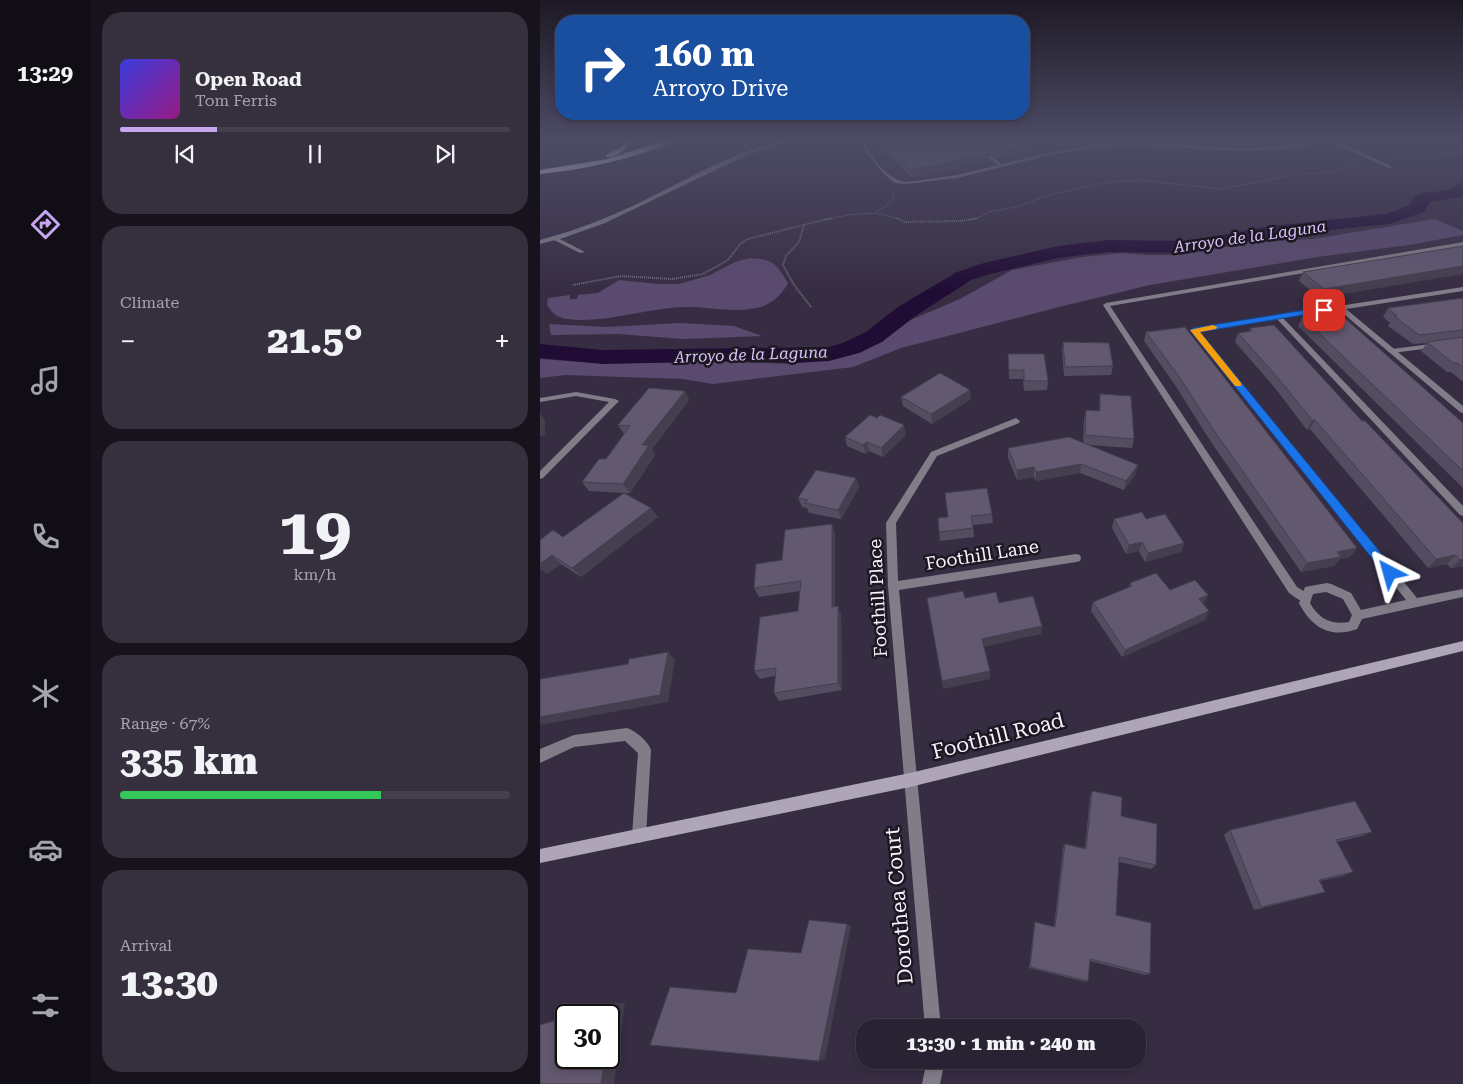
<!DOCTYPE html>
<html lang="en">
<head>
<meta charset="utf-8">
<style>
	:root { --surface:#292232; --page:#352f3e; --text:#f1f3f6; --muted:#a5a4ac; --line:#453f4d; --accent:#c7a6f0 }
	body { margin:0; font-family:"Roboto Serif",serif; background:var(--page); color:var(--text); height:100vh; display:flex; flex-direction:column; font-size:19px; white-space:nowrap }
	* { box-sizing:border-box; margin:0 }
	p { font-size:16px; color:var(--muted) }
	.icon { flex:none; width:28px; height:28px; fill:none; stroke:currentColor; stroke-width:2; stroke-linecap:round; stroke-linejoin:round }
	.map { position:relative; flex:1; overflow:hidden }
	.sheet { display:flex; flex-direction:column; gap:12px; padding:12px; background:#17131c; width:450px }
	.sheet>* { flex:none }
	.hud { position:absolute; left:15px; top:15px; width:475px; height:105px; border-radius:20px; box-shadow:0 2px 8px #0003,0 0 0 1px var(--line); background:#1a4fa0; color:#fff; overflow:hidden }
	.speed { position:absolute; left:15px; top:1004px; display:flex; gap:10px; font-size:25px; font-weight:700; text-align:center }
	.speed>* { display:grid; place-content:center; width:65px; height:65px; border-radius:50%; background:var(--surface); box-shadow:0 2px 8px #0003,0 0 0 1px var(--line); line-height:1 }
	.speed .limit { border:2px solid #111; border-radius:8px; background:#fff; color:#111 }
	.pin { position:absolute; display:grid; place-items:center; width:42px; height:42px; color:#fff; margin:-21px; border-radius:10px; box-shadow:0 2px 8px #0006 }
	.me { position:absolute; width:55px; margin:-28px; rotate:321deg; stroke-linejoin:round; filter:drop-shadow(0 0 4px #0008) }
	.turn { display:flex; align-items:center; gap:18px; height:105px; padding:0 15px; font-size:22px }
	.turn .icon { width:65px; height:65px; stroke-width:2.5 }
	.turn b { display:block; font-size:35px; line-height:42px }
	.big { font-size:38px; font-weight:800; line-height:1.1 }
	.sheet .tile { flex:1; display:flex; flex-direction:column; justify-content:center; gap:8px; min-width:0; padding:0 18px; border-radius:20px; background:var(--page) }
	.sheet .dial { align-items:center; gap:0 }
	.dial b { font-size:65px; line-height:1 }
	.song { display:flex; align-items:center; gap:15px }
	.cover { width:60px; height:60px; border-radius:8px; background:linear-gradient(135deg,hsl(240 70% 55%),hsl(310 70% 35%)) }
	.played { height:5px; border-radius:2px; background:linear-gradient(90deg,var(--accent) 25%,var(--line) 25%) }
	.keys { display:flex; justify-content:space-around; direction:ltr }
	.heat { display:flex; justify-content:space-between; align-items:center; font-size:28px; direction:ltr }
	.charge { height:8px; border-radius:4px; background:linear-gradient(90deg,#34c759 67%,var(--line) 0) }
	.trip { position:absolute; left:316px; top:1019px; width:290px; height:50px; border-radius:20px; background:var(--surface); box-shadow:0 2px 8px #0003,0 0 0 1px var(--line); font-weight:800; line-height:50px; text-align:center }
	main { display:flex; flex:1; min-height:0 }
	.tab-bar { display:flex; flex-direction:column; width:90px; justify-content:space-around; align-items:center; background:#100e14; color:var(--muted) }
	.tab-bar .icon { width:35px; height:35px }
	.tab-bar .on { color:var(--accent) }
	.tab-bar b { font-size:22px; color:var(--text) }
	.map>svg:first-child { display:block }
	.green { fill:#5b4a6f }
	.lines { fill:none; stroke-linecap:round; stroke-linejoin:round }
	.river { fill:#210c35; fill-rule:evenodd }
	.path-far1 { stroke:#756d80; stroke-width:1; stroke-dasharray:1 1; stroke-linecap:butt }
	.path { stroke:#756d80; stroke-width:2; stroke-dasharray:1 1; stroke-linecap:butt }
	.service { fill:#817d88; fill-rule:evenodd }
	.minor { fill:#817d88; fill-rule:evenodd }
	.tertiary { fill:#817d88; fill-rule:evenodd }
	.secondary { fill:#aea6b8; fill-rule:evenodd }
	.motorway { fill:#efe5fc; fill-rule:evenodd }
	.wall { fill:#544c60 }
	.shaded-wall { fill:#453e4e }
	.building { fill:#625870; stroke:#453e4e }
	.route { fill:#1a73e8; stroke:#114b97 }
	.slow { fill:#f59e0b }
	.labels { text-anchor:middle; stroke-width:5; stroke-linejoin:round; paint-order:stroke }
	.far-water-label { font-size:16px; font-style:italic; fill:#dbc1fd; stroke:#1c1821 }
	.street-label { font-size:18px; fill:#f6f1ff; stroke:#1c1821 }
	.near-street-label { font-size:21px; fill:#f6f1ff; stroke:#1c1821 }
</style>
</head>
<body>
<main>
<nav class="tab-bar">
<b>13:29</b>
<svg class="icon on" aria-label="directions" viewBox="0 0 24 24"><path d="M12 3l9 9-9 9-9-9zM9 14v-3h6M13 9l2 2-2 2"/></svg>
<svg class="icon" aria-label="music" viewBox="0 0 24 24"><path d="M9 18V5l10-2v13"/><circle cx="6" cy="18" r="3"/><circle cx="16" cy="16" r="3"/></svg>
<svg class="icon" aria-label="phone" viewBox="0 0 24 24"><path d="M5 4h4l2 5-3 2q2 4 5 5l2-3 5 2v4C11 20 4 13 5 4z"/></svg>
<svg class="icon" aria-label="climate" viewBox="0 0 24 24"><path d="M12 3v18M4 7l16 10M4 17L20 7"/></svg>
<svg class="icon" aria-label="car" viewBox="0 0 24 24"><path d="M5 17H2v-5l4-1 3-4h7l3 4 3 1v5h-3M9 17h6M6 11h13"/><circle cx="7" cy="17" r="2"/><circle cx="17" cy="17" r="2"/></svg>
<svg class="icon" aria-label="filters" viewBox="0 0 24 24"><path d="M4 7h16M4 17h16"/><circle cx="9" cy="7" r="2"/><circle cx="15" cy="17" r="2"/></svg>
</nav>
<section class="sheet">
<div class="tile">
<div class="song"><i class="cover"></i><div><b>Open Road</b><p>Tom Ferris</p></div></div>
<div class="played"></div>
<div class="keys"><svg class="icon" aria-label="previous" viewBox="0 0 24 24"><path d="M18 5L8 12l10 7zM5 5v14"/></svg><svg class="icon" aria-label="pause" viewBox="0 0 24 24"><path d="M8 5v14M16 5v14"/></svg><svg class="icon" aria-label="next" viewBox="0 0 24 24"><path d="M6 5l10 7-10 7zM19 5v14"/></svg></div>
</div>
<div class="tile"><p>Climate</p>
<div class="heat"><a>−</a><b class="big">21.5°</b><a>+</a></div>
</div>
<div class="tile dial"><b>19</b><p>km/h</p></div>
<div class="tile"><p>Range · 67%</p><b class="big">335 km</b><div class="charge"></div></div>
<div class="tile"><p>Arrival</p><b class="big">13:30</b></div>
</section>
<div class="map">
<svg width="923" height="1084" viewBox="0 0 923 1084">
	<rect width="100%" height="100%" fill="#372d43"/>
	<g class="green">
		<path d="M895,219L923,231V235L869,245L777,257L610,285L519,307L361,348L313,367L173,384L143,379L25,375L0,378V359L55,363L189,362L250,364L322,352L366,322L420,299L472,270L542,257L582,253L609,255H640L716,242L772,239Z"/>
		<path d="M209,258C233,259 236,263 248,283C243,293 233,303 221,307C197,313 176,308 152,307C110,306 69,324 27,319C18,318 10,312 7,304L8,298L30,295V299H37L38,295L58,293L79,280L118,284H139L170,275L195,262Z"/>
		<path d="M140,323L194,326L222,336L144,339L78,334L11,335L9,324L66,327Z"/>
	</g>
	<g class="lines">
		<path class="river" d="M923,182V195L920,197L890,202L884,212L849,224L731,236L647,253L568,252L549,254L518,258L450,274L431,280L374,317L342,342L319,353L289,361L255,363L199,361L63,364L0,358V344L63,350L288,347L303,343L326,332L358,307L417,272L444,263L518,246L568,240L647,241L731,226L846,214L870,205C875,187 895,194 909,190C914,188 917,184 923,182Z"/>
		<g class="path-far1">
			<path d="M850,156L891,157L923,152"/>
			<path d="M335,212C345,207 354,204 354,192"/>
			<path d="M285,220C310,214 335,209 360,220"/>
			<path d="M431,220L436,219L448,212L476,207L512,194L563,183L599,180L681,189L760,174L798,172L818,163"/>
		</g>
		<g class="path">
			<path d="M357,218L365,222L421,221L437,218"/>
			<path d="M264,225L259,242L246,256L243,265L254,285L271,307"/>
			<path d="M33,285L81,276L132,279L163,274L188,260L200,244L208,239L291,218"/>
		</g>
		<g class="service">
			<path d="M790,140H794L853,167L849,168L790,142Z"/>
			<path d="M12,237H16L45,252L40,253L12,239Z"/>
			<path d="M923,242V246L570,306L757,587L770,595L771,598L770,601C762,604 755,597 749,593L563,305L566,303Z"/>
			<path d="M923,340V344L852,353L848,351L852,349Z"/>
			<path d="M36,392L75,399L79,401L3,478L0,479V471L69,402L36,396L0,402V398Z"/>
			<path d="M87,728C96,731 108,741 111,750L106,836L104,841L99,843L94,841L92,836L98,753L85,741L34,747L0,763V749L34,735Z"/>
		</g>
		<g class="minor">
			<path d="M318,139H322C330,155 347,181 367,182L417,175L458,165L439,151L438,141L441,139H446L442,142L443,150L462,164L514,152L564,144L596,143L707,149L807,139L749,148L707,151L596,145L564,146L514,154L417,178L367,184L355,183L344,174L329,156Z"/>
			<path d="M923,287V291L806,309L923,406V413L920,412L799,310L743,318L923,506V516L920,515L737,319L659,331L877,598L923,589V597L822,619L817,629C790,639 771,627 759,603L765,587L787,583L791,584L811,593L821,610L866,600L651,330L654,328ZM786,592L803,599L812,615L809,622C791,625 779,619 770,603L773,594Z"/>
			<path d="M476,418L480,421L479,423L397,456L356,523L358,581L536,554L540,555L541,558L540,561L536,562L359,590L401,1028H385L348,586L346,523L391,452Z"/>
			<path d="M387,1060H405L400,1084H382Z"/>
		</g>
		<path class="tertiary" d="M251,139H259L209,154L65,223L23,238L0,244V240C42,229 82,212 121,192C163,171 205,147 251,139Z"/>
		<path class="secondary" d="M923,641V651L370,787L0,863V849L370,773Z"/>
		<g class="motorway">
			<path d="M87,139H93C87,148 78,158 66,157V155L82,147Z"/>
			<path d="M129,139H137C129,145 118,147 109,151C74,163 37,170 0,174V170L67,159Z"/>
		</g>
	</g>
	<g class="wall">
		<path d="M335,139H439L437,141V144L449,153V161L423,166V168L372,178L344,151Z"/>
		<path d="M444,139H574L504,147L503,149L493,150V152L458,159L445,149Z"/>
		<path d="M618,139H641L640,142L618,141Z"/>
		<path d="M672,139H760L735,141L734,144L676,145Z"/>
		<path d="M923,246L780,298L759,281L763,272Z"/>
		<path d="M923,298V381H922L911,372H907L881,351L887,343L873,344L848,326L850,323L843,317L848,308Z"/>
		<path d="M762,317L923,423V488L758,326Z"/>
		<path d="M710,328L822,421L923,523V566L911,568L907,564L888,568L770,429L767,430L735,388L695,342L698,333L709,331Z"/>
		<path d="M606,332L810,557L800,559L794,566L761,572L669,439L635,385L604,341Z"/>
		<path d="M523,342L573,366L571,375L524,376L522,351Z"/>
		<path d="M468,354L508,381L507,390L484,391L483,379H469Z"/>
		<path d="M145,391L149,400L112,449L115,455L90,493H84L118,517L41,577L21,564L7,574L0,569V540L23,537L84,493L49,491L42,482L66,459L84,434L78,425Z"/>
		<path d="M560,394L594,439L592,448L548,445L598,465L595,475L584,490L540,473L496,481L494,477L477,480L468,458V448L543,443L544,420L546,410L559,411Z"/>
		<path d="M361,397L431,399L392,424L363,406Z"/>
		<path d="M366,435L343,457L329,451L326,454L307,446L305,437Z"/>
		<path d="M316,478L319,487L301,519L269,513L267,508L262,507L258,498Z"/>
		<path d="M452,514L453,523L433,525L434,537L400,541L398,518Z"/>
		<path d="M574,519H606L644,543L641,552L605,562L599,551L586,554L572,528Z"/>
		<path d="M295,533V606L301,614L302,690L239,701L234,693L235,676L220,679L214,671L258,611L260,591L219,597L214,588L242,560Z"/>
		<path d="M590,583L630,590L668,595L663,604L669,611L665,620L582,657L551,611L553,602L589,587Z"/>
		<path d="M552,791L581,816L616,865L611,869L579,862L576,915L610,974L605,975L550,961L548,981L546,982L489,968L494,925L495,922L514,927L523,848L525,844L545,848L550,796Z"/>
		<path d="M690,830L832,832L822,836L797,842L813,872L803,876L780,881L785,892L775,895L714,910L684,835Z"/>
	</g>
	<g class="shaded-wall">
		<path d="M511,139H570L504,147L503,149L493,150V152L458,159V151L502,140Z"/>
		<path d="M736,139H760L735,141Z"/>
		<path d="M449,153V161L423,166V168L372,178L371,170Z"/>
		<path d="M923,266V274L780,298L784,289Z"/>
		<path d="M430,390L431,399L392,424L391,414Z"/>
		<path d="M145,391L149,400L112,449L115,455L90,493L83,484L102,445Z"/>
		<path d="M0,413L5,420V435L0,436Z"/>
		<path d="M772,420H775L770,429L767,430Z"/>
		<path d="M364,425L366,435L343,457L341,448Z"/>
		<path d="M327,442L329,451L326,454L323,445Z"/>
		<path d="M541,464L540,473L496,481V472Z"/>
		<path d="M598,465L595,475L584,490L586,481Z"/>
		<path d="M494,467V477L477,480V470Z"/>
		<path d="M316,478L319,487L301,519L298,510Z"/>
		<path d="M111,508L118,517L41,577L32,568Z"/>
		<path d="M292,524L295,533V615L292,607Z"/>
		<path d="M602,542L599,551L586,554L589,545Z"/>
		<path d="M644,543L641,552L605,562L608,553Z"/>
		<path d="M817,548L810,557L800,559L794,566L761,572L767,563L797,552Z"/>
		<path d="M12,555L21,564L7,574L0,568V564Z"/>
		<path d="M916,555L907,564L888,568L896,559Z"/>
		<path d="M923,559V566L911,568L920,560Z"/>
		<path d="M668,595L664,603L655,607L659,599Z"/>
		<path d="M298,606L301,614L302,690L298,683Z"/>
		<path d="M669,611L665,620L582,657L585,650Z"/>
		<path d="M502,626L501,634L443,647L442,639Z"/>
		<path d="M128,652L135,660L128,702L0,725V717Z"/>
		<path d="M450,671V679L403,689L402,681Z"/>
		<path d="M307,924L311,926L285,1059L279,1061Z"/>
		<path d="M72,1003H85L74,1084H61L65,1058H69V1028Z"/>
	</g>
	<g class="building">
		<path d="M339,139H436L437,144L449,153L421,159L422,160L371,170L343,144Z"/>
		<path d="M444,139H511L502,140L504,141L491,143L494,145L458,151L445,142Z"/>
		<path d="M923,246V266L784,289L763,272Z"/>
		<path d="M923,298V330L879,335L854,316H857L848,308Z"/>
		<path d="M798,312L923,423V471L762,317Z"/>
		<path d="M734,325L822,421H825L923,523V559L920,560L916,555L896,559L775,420H772L739,379L698,333L712,331L710,328Z"/>
		<path d="M645,327L817,548L797,552L801,557L767,563L673,429L638,375L606,332Z"/>
		<path d="M923,337V367L917,363H913L887,342Z"/>
		<path d="M523,342L569,343L573,366L525,367Z"/>
		<path d="M468,354H504L508,381H484V370H469Z"/>
		<path d="M400,373L430,390L391,414L361,397Z"/>
		<path d="M109,388L145,391L102,445H109L83,484L42,482L59,459H66L90,426L78,425Z"/>
		<path d="M560,394L591,396L594,439L545,435L546,410L560,411Z"/>
		<path d="M330,415L337,418L340,415L364,425L341,448L327,442L323,445L305,437Z"/>
		<path d="M529,437L598,465L586,481L541,464L496,472L494,467L477,470L468,448Z"/>
		<path d="M276,470L316,478L298,510L265,503L268,500L258,498Z"/>
		<path d="M447,488L452,514L431,516L433,528L399,532L398,518L408,517L405,493Z"/>
		<path d="M84,493L111,508L32,568L12,555L0,564V540L13,530L23,537Z"/>
		<path d="M602,512L606,519L625,514L644,543L608,553L602,542L589,545L574,519Z"/>
		<path d="M292,524V607L298,606V683L234,693L236,668L214,671L220,617L258,611L261,581L214,588L216,564L242,560L245,530Z"/>
		<path d="M616,573L630,590L655,580L668,595L659,599L669,611L585,650L553,602L592,586L590,583Z"/>
		<path d="M423,591L425,598L456,592L459,603L493,596L502,626L442,639L450,671L402,681L387,598Z"/>
		<path d="M128,652L120,695L0,717V679L88,664L89,659Z"/>
		<path d="M552,791L582,797L581,816L617,824L616,865L579,857L576,915L611,923L610,974L550,959L548,981L490,967L495,922L515,927L525,844L546,849Z"/>
		<path d="M815,801L832,832L796,840L813,872L779,880L785,892L721,907L690,830Z"/>
		<path d="M269,920L307,924L279,1061L110,1045L130,987L196,993L208,949L261,953Z"/>
		<path d="M72,1003L69,1028V1015H32Z"/>
		<path d="M26,1017V1058H65L61,1084H0V1025Z"/>
	</g>
	<linearGradient id="sky" x2="0" y2="1"><stop stop-color="#1e1925"/><stop offset="0.48" stop-color="#4d4c66"/><stop offset="1" stop-color="#4d4c66" stop-opacity="0"/></linearGradient>
	<rect width="923" height="291" fill="url(#sky)"/>
	<path class="route" d="M784,307L787,308V311L660,332L854,569L856,573L854,576H846L650,330L654,328Z"/>
	<path class="slow" d="M673,325L677,327L676,329L660,332L701,383V386H695L650,330Z"/>
	<g class="labels">
		<g class="far-water-label">
			<text transform="translate(710 236) rotate(-8)" y="6">Arroyo de la Laguna</text>
			<text transform="translate(211 354) rotate(-2)" y="6">Arroyo de la Laguna</text>
		</g>
		<g class="street-label">
			<text transform="translate(442 555) rotate(-9)" y="6">Foothill Lane</text>
			<text transform="translate(338 598) rotate(-93)" y="6">Foothill Place</text>
		</g>
		<g class="near-street-label">
			<text transform="translate(458 736) rotate(-14)" y="7">Foothill Road</text>
			<text transform="translate(359 906) rotate(-95)" y="7">Dorothea Court</text>
		</g>
	</g>
</svg>
<div class="speed"><div class="limit">30</div></div>
<div class="pin" style="left:784px;top:310px;background:#d93025"><svg class="icon" aria-label="arrive" viewBox="0 0 24 24"><path d="M6 21V4h12l-3 4 3 4H6"/></svg></div>
<svg class="me" style="left:850px;top:573px" viewBox="-20 -20 40 40"><path d="M0-17L14 15 0 8-14 15z" fill="#1a73e8" stroke="#fff" stroke-width="4"/></svg>
<div class="trip">13:30 · 1 min · 240 m</div>
<div class="hud">
<div class="turn"><svg class="icon" aria-label="right" viewBox="0 0 24 24"><path d="M7 20v-9h11M14 6l5 5-5 5"/></svg><div><b>160 m</b>Arroyo Drive</div></div>
</div>
</div>
</main>
</body>
</html>
